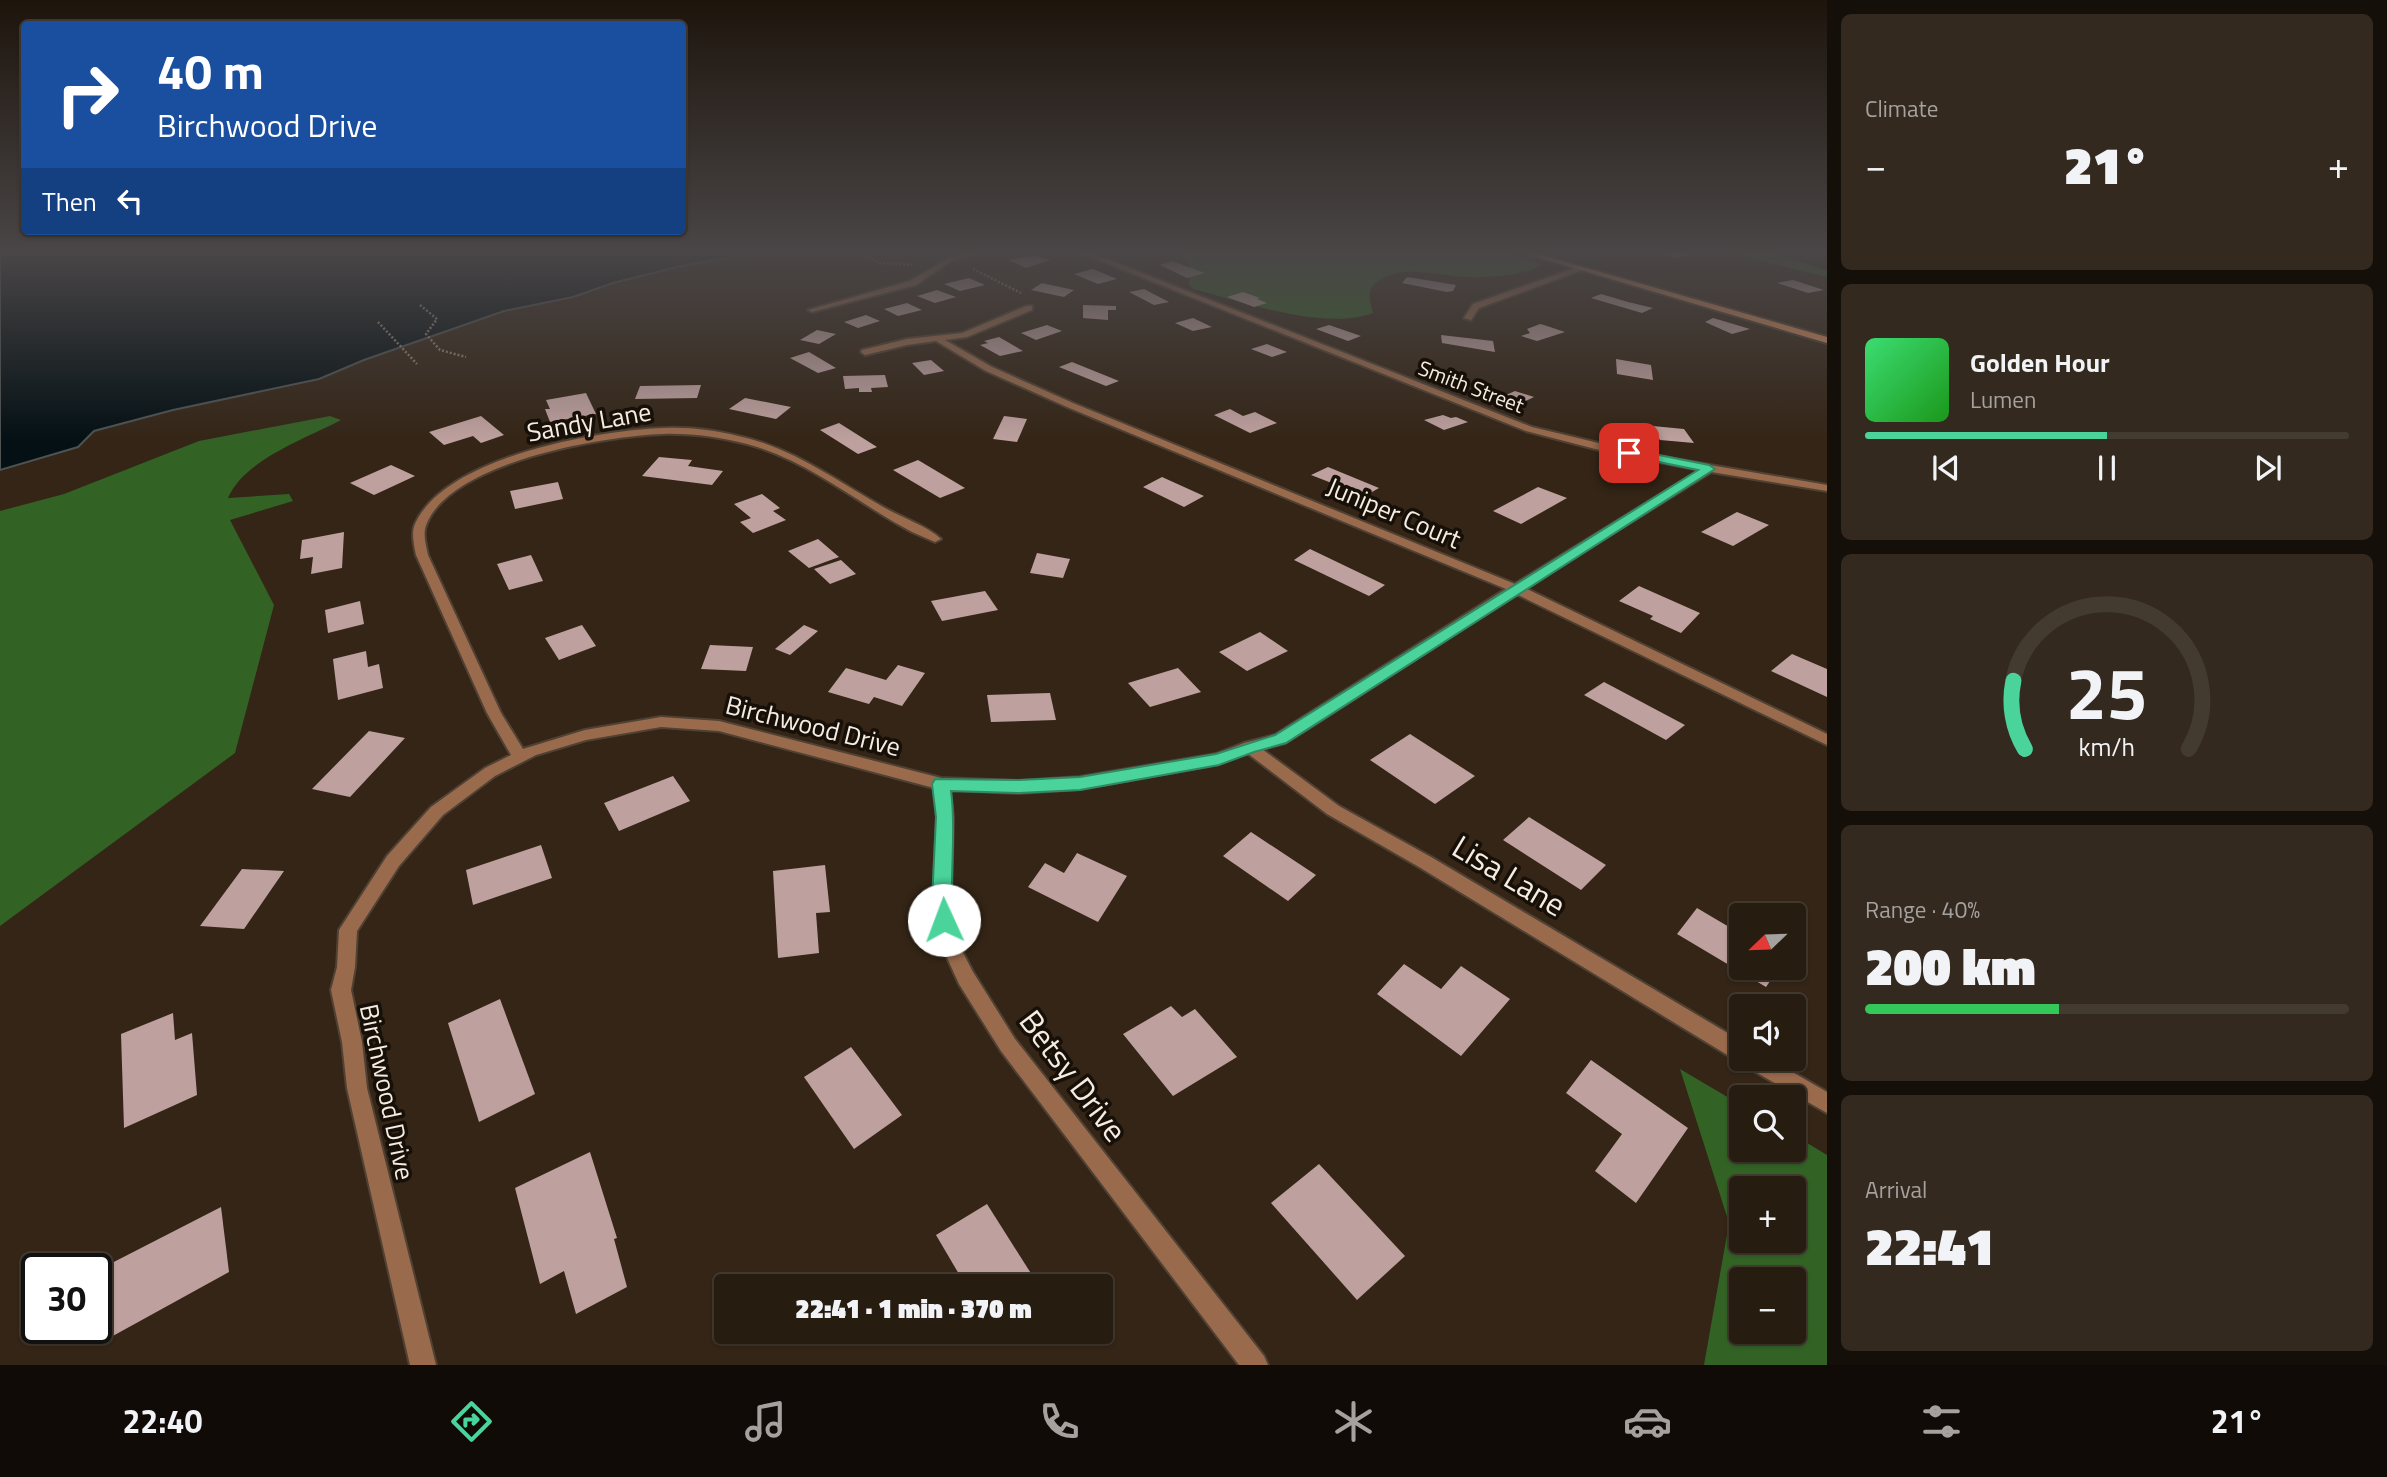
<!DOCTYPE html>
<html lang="en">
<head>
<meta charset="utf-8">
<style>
	:root { --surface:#271c10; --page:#33291e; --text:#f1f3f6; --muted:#a4a19f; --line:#433a30; --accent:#4ad49c }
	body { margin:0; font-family:"Titillium Web",sans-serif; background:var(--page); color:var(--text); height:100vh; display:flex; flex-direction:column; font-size:26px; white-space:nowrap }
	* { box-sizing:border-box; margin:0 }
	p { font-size:23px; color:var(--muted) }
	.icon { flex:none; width:38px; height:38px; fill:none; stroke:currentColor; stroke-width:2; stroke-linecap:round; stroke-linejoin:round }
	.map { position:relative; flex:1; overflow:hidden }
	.drawer { display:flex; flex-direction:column; gap:14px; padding:14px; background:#150f09; width:560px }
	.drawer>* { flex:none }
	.hud { position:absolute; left:21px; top:21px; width:665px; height:214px; border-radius:7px; box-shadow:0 2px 5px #0004,0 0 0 2px var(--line); background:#1a4fa0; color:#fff; overflow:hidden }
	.needle { width:46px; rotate:247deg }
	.tools { position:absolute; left:1729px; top:903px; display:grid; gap:14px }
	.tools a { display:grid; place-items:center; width:77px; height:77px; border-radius:7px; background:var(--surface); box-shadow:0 2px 5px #0004,0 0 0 2px var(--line); font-size:35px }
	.speed { position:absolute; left:21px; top:1253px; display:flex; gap:14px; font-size:35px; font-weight:700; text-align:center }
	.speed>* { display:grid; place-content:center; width:91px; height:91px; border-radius:50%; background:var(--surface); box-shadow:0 2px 5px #0004,0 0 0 2px var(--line); line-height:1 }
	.speed .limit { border:4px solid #111; border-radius:10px; background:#fff; color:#111 }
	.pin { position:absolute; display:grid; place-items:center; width:60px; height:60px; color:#fff; margin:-30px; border-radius:14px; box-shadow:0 4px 10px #0006 }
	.me { position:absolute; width:77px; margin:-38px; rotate:358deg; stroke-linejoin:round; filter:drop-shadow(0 0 5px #0008) }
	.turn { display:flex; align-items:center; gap:24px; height:147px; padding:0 21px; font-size:32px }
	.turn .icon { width:91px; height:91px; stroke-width:2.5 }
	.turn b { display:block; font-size:49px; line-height:60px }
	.then { display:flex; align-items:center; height:66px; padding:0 21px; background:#0003; gap:14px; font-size:26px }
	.big { font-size:52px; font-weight:800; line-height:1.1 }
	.drawer .card { flex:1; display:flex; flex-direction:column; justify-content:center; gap:10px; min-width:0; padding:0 24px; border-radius:10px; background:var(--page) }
	.drawer .dial { align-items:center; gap:0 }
	.dial svg { height:182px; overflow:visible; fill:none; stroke:var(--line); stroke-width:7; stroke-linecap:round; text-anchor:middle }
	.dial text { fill:var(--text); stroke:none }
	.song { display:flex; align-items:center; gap:21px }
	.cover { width:84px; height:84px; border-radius:10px; background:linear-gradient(135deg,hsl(140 70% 55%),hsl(120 70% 35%)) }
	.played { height:7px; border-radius:4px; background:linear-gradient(90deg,var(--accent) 50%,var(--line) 50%) }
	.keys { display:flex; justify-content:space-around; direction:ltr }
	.heat { display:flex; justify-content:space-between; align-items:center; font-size:38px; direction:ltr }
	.charge { height:10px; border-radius:5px; background:linear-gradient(90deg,#34c759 40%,var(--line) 0) }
	.trip { position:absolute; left:714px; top:1274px; width:399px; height:70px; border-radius:7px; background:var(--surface); box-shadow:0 2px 5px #0004,0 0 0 2px var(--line); font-weight:800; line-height:70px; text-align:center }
	.tabs { display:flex; height:112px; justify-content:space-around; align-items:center; background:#100b06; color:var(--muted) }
	.tabs .icon { width:49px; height:49px }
	.tabs .current { color:var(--accent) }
	.tabs b { font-size:32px; color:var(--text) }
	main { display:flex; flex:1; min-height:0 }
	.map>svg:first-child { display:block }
	.forest { fill:#336225; fill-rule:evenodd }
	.water { fill:#041014; stroke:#4d5252; stroke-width:2 }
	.building { fill:#bea19f }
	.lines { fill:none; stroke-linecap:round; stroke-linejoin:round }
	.street-casing { stroke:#4f4133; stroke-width:4 }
	.secondary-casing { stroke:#4f4133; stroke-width:4 }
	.path { stroke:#94877b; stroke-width:2.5; stroke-dasharray:2 2; stroke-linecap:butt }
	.street { fill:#996a4c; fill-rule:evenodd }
	.secondary { fill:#d98e5d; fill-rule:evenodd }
	.route { fill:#4ad49c; stroke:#308a65; stroke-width:2 }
	.labels { text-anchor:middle; stroke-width:7; stroke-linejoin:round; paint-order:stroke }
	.far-street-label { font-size:21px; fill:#f6ece2; stroke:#161009 }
	.street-label { font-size:26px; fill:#f6ece2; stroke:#161009 }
	.near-street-label { font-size:32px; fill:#f6ece2; stroke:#161009 }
</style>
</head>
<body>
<main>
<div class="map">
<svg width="1827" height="1365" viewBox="0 0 1827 1365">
	<rect width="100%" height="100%" fill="#342516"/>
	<g class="forest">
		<path d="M1178,251H1413C1430,255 1444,253 1462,251C1491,248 1516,253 1542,265C1521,276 1491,278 1467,277C1440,277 1394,260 1372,287C1367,294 1371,305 1373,313C1324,331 1243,302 1193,289L1189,284L1190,266Z"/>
		<path d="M1723,251H1767L1827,271V277Z"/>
		<path d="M330,416L341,420C305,439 244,460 228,498L289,494L293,501L230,520L274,605L235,753L0,926V511L64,494L199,441Z"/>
		<path d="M1680,1069L1741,1105V1150H1794V1135L1827,1155V1365H1704L1729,1223ZM1741,1188H1794V1241H1741ZM1741,1279H1794V1332H1741Z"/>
	</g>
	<path class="water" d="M0,251H764L677,267L613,283L573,297L504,311L364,360L319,379L173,410L94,431L78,447L0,470Z"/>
	<g class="building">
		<path d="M1653,251H1682L1693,254L1677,258Z"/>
		<path d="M1033,255L1050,260L1026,268L1009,260Z"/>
		<path d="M1172,261L1205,273L1187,278L1160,265Z"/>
		<path d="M1093,269L1117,279L1098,284L1074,274Z"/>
		<path d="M1407,277L1426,280L1456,285L1453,291L1447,292L1402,283Z"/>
		<path d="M969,278L985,285L960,291L944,284Z"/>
		<path d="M1793,280L1824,290L1808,293L1777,283Z"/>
		<path d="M1042,283L1074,290L1064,297L1031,290Z"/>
		<path d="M1144,289L1169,302L1154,305L1129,292Z"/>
		<path d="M937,290L956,297L935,303L917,296Z"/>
		<path d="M1243,292L1260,298L1257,299L1267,303L1254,307L1227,297Z"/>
		<path d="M1601,294L1628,302L1653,308L1642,313L1591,298Z"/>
		<path d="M907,303L922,310L898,316L884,309Z"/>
		<path d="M1083,305L1116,306V310H1108V320L1083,318Z"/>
		<path d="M866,315L880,321L858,328L844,322Z"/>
		<path d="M1193,318L1212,327L1193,331L1175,323Z"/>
		<path d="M1713,318L1720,320L1750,329L1732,334L1705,322Z"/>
		<path d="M1540,324L1544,325L1565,332L1537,341L1521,336L1530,333L1527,329Z"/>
		<path d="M1047,325L1062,331L1036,340L1021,333Z"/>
		<path d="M1329,325L1361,336L1348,341L1316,329Z"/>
		<path d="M817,330L836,334L819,344L800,340Z"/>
		<path d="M1441,335L1493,341L1495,352L1442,343Z"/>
		<path d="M999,337L1023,351L1000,356L980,345L988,343L984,341Z"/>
		<path d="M1267,344L1287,352L1272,357L1251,349Z"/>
		<path d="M809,352L836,368L818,373L790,358Z"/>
		<path d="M1616,359L1651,365L1653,380L1617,374Z"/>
		<path d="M931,360L944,371L924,375L912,363Z"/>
		<path d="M1072,362L1119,381L1106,386L1059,367Z"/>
		<path d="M885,375L888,387L871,388L872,392H859V388L845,389L843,376Z"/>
		<path d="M701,385L697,398L635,399L640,386Z"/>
		<path d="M1515,391L1534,397L1515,406L1497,399Z"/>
		<path d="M586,393L596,414L550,422L545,409H550L546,400Z"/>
		<path d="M745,398L791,407L776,419L729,409Z"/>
		<path d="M1230,409L1243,416L1255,412L1277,423L1250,433L1214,415Z"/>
		<path d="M1443,415L1451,418L1456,417L1468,422L1444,430L1424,420Z"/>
		<path d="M481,416L504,435L481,443L473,436L444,445L429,432Z"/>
		<path d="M1004,416L1027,419L1017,442L993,439Z"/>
		<path d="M839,423L877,447L858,454L820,430Z"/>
		<path d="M1632,424L1684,429L1694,443L1660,440L1654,432L1636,430Z"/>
		<path d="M659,457L692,460L688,466L723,471L712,485L642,476Z"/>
		<path d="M918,460L965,488L940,498L893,470Z"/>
		<path d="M391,465L415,476L374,495L350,483Z"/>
		<path d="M1328,467L1379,488L1365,496L1311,475Z"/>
		<path d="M1162,477L1204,496L1184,507L1143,487Z"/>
		<path d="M558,482L563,499L515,509L510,491Z"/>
		<path d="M1538,487L1567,498L1521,524L1493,511Z"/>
		<path d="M762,494L780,508L773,511L786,520L753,533L740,522L751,518L734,504Z"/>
		<path d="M1737,512L1769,525L1733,546L1701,532Z"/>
		<path d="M344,532L342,568L311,574L313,557L300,559L302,540Z"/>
		<path d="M818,539L839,557L809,568L788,551Z"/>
		<path d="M1310,549L1385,585L1369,596L1294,560Z"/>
		<path d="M1037,553L1070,559L1063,578L1030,573Z"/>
		<path d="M531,555L543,581L509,590L497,564Z"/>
		<path d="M841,560L856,574L830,584L814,569Z"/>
		<path d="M1639,586L1700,613L1681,633L1650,619L1653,616L1619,601Z"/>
		<path d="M985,591L998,610L942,621L931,601Z"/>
		<path d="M360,601L364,624L328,633L325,610Z"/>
		<path d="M582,625L596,646L559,660L545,638Z"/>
		<path d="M804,625L818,631L790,655L775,649Z"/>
		<path d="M1260,632L1288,651L1247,671L1219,652Z"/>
		<path d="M710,645L753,647L746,671L701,669Z"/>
		<path d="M366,651L368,667L379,664L383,688L338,700L333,659Z"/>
		<path d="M1792,654L1827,669V697L1771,671Z"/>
		<path d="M898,665L925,673L902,706L874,697L869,704L828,692L846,668L886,680Z"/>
		<path d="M1178,668L1201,692L1150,707L1128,683Z"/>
		<path d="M1604,682L1685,725L1666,740L1584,695Z"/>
		<path d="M1050,693L1056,720L991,722L987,695Z"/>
		<path d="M369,731L405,738L350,797L312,789Z"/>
		<path d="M1410,734L1475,776L1435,804L1370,760Z"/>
		<path d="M673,776L690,801L619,831L604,803Z"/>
		<path d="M1529,817L1606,865L1581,890L1503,840Z"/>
		<path d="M1251,832L1316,875L1288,901L1223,856Z"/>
		<path d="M541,845L552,878L473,905L466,870Z"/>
		<path d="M1077,853L1127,876L1098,922L1028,887L1045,863L1064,873Z"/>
		<path d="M825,865L830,912L816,913L819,953L778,958L773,871Z"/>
		<path d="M242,869L284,871L244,929L200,926Z"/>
		<path d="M1697,908L1741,934V968H1779L1766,987L1677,934Z"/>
		<path d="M1404,964L1441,989L1461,966L1510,999L1461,1056L1377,994Z"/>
		<path d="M500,999L535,1094L479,1122L448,1023Z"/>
		<path d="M1171,1006L1182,1017L1195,1009L1237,1057L1173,1096L1123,1034Z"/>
		<path d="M173,1013L175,1040L192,1033L197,1095L124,1128L121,1034Z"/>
		<path d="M851,1047L902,1115L854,1149L804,1077Z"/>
		<path d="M1591,1060L1688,1128L1636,1203L1595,1171L1622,1134L1566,1093Z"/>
		<path d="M590,1152L617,1238L614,1239L627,1287L576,1314L564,1271L540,1284L515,1188Z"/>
		<path d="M1319,1164L1405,1256L1357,1300L1271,1203Z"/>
		<path d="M987,1204L1039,1286H966L936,1235Z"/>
		<path d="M221,1207L229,1272L111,1337L106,1266Z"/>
	</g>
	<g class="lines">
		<defs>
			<g id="street">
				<path d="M972,251H983L951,261L916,285L812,312L808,310L910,281L947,259Z"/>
				<path d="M1076,251H1086L1532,427L1640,453L1827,485V491L1711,472L1525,588L1827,734V745L1516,594L1312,726L1285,743L1262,749L1339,806L1431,857L1741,1041V1059H1770L1827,1092V1113L1745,1066L1743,1061L1734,1059L1419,867L1327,814L1247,753L1219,764L1080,789L1019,793L950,790L953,817L951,902L962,951L973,972L1015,1039L1264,1356L1268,1365H1239L1001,1051L959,984L944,951L933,902L937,817L934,788L719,731L661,727L586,740L536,755L495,776L443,815L399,866L357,931L355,967L351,990L362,1042L367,1088L436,1365H410L347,1088L342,1042L331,990L337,967L339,930L387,856L431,807L485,768L511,755L487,713L416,555C414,545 411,533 415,524C445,457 598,430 664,428C689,427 714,430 738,436C794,448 836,481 885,508C903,518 927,526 941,539L935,542L912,532C857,503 808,460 747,444C720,437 691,433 663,434C602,436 453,462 427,523C422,533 426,545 428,555L501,713L523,749L585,730L661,717L719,721L941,778L1019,781L1080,777L1216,754L1244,743L1275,735L1506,589L1067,407L986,371L936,341L907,345L865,355L861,352L862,350L907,339L962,333L1026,306H1032V310L967,337L945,340L992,367L1073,403L1515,584L1700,470L1603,451L1526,431Z"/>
				<path d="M1578,267L1585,269L1479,308L1471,320L1464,318L1473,304Z"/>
			</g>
			<path id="secondary" d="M1516,251H1527L1827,337V343Z"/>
		</defs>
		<use href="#street" class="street-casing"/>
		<use href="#secondary" class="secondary-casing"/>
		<g class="path">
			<path d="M854,251L880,263L912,265"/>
			<path d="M973,269L1021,293"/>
			<path d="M420,305L437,319L426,334L440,350L466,357"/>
			<path d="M378,322L417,364"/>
		</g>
		<use href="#street" class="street"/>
		<use href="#secondary" class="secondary"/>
	</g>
	<linearGradient id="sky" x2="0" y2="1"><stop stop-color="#1d140c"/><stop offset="0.57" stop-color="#4a4647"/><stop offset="1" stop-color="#4a4647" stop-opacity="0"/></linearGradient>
	<rect width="1827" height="442" fill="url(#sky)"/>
	<path class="route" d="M1629,449L1709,465L1715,469L1286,743L1254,752L1219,765L1080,790L1019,793L951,791C956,827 951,863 952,900C952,910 956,918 952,926L944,929L937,926L932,902L936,817L932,784L935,779L1019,780L1080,777L1216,754L1275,735L1698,470L1625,455L1623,453Z"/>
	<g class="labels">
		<g class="far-street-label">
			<text transform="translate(1471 387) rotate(21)" y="7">Smith Street</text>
		</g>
		<g class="street-label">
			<text transform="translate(589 422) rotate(-10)" y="9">Sandy Lane</text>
			<text transform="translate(1394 513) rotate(23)" y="9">Juniper Court</text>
			<text transform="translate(813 726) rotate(14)" y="9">Birchwood Drive</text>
			<text transform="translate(387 1092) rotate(78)" y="9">Birchwood Drive</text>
		</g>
		<g class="near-street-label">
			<text transform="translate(1509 876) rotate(31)" y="11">Lisa Lane</text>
			<text transform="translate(1073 1076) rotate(53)" y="11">Betsy Drive</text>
		</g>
	</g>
</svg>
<div class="tools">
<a><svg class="needle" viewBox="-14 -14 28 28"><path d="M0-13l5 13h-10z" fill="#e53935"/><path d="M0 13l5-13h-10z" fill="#a4a19f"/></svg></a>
<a><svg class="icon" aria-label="sound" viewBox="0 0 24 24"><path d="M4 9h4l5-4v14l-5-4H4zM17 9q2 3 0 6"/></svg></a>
<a><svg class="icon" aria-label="search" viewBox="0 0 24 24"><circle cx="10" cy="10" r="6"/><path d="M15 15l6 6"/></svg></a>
<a>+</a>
<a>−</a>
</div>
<div class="speed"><div class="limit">30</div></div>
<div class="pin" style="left:1629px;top:453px;background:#d93025"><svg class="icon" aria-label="arrive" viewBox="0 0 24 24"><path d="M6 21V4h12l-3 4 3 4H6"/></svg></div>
<svg class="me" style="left:944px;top:920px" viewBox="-20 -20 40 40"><circle r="19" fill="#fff"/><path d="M0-13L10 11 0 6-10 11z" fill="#4ad49c"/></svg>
<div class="trip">22:41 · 1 min · 370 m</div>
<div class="hud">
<div class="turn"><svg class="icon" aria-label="right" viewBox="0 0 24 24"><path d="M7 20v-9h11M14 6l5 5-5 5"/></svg><div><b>40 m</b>Birchwood Drive</div></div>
<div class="then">Then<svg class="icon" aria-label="left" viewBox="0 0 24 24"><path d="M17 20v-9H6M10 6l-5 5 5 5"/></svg></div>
</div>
</div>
<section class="drawer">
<div class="card"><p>Climate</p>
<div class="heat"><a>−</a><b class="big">21°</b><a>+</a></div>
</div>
<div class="card">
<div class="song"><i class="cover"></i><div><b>Golden Hour</b><p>Lumen</p></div></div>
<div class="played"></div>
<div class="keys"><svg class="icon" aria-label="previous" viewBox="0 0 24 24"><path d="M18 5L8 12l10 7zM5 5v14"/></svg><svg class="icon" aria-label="pause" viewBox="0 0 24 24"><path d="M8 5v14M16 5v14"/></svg><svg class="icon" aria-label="next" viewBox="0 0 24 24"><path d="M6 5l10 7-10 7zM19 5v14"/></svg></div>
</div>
<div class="card dial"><svg viewBox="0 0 100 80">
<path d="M14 69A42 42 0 1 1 86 69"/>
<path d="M14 69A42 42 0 0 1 9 39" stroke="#4ad49c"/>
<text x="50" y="56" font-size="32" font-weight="700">25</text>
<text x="50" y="72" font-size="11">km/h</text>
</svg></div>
<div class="card"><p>Range · 40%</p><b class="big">200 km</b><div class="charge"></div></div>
<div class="card"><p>Arrival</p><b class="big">22:41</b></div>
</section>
</main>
<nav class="tabs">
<b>22:40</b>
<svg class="icon current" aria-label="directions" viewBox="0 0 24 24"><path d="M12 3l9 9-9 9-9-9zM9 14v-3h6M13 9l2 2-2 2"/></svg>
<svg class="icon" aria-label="music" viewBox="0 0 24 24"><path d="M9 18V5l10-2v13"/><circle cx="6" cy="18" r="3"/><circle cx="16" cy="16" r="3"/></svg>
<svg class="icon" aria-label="phone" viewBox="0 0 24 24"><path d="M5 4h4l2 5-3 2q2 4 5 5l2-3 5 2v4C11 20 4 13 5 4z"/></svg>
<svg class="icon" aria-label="climate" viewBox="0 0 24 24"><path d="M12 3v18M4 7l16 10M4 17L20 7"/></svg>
<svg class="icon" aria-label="car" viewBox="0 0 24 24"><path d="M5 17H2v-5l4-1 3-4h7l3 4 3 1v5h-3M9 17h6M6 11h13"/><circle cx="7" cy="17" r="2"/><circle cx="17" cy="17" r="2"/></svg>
<svg class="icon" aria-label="filters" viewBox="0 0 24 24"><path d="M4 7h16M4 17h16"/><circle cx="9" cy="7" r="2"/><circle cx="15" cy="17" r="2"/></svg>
<b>21°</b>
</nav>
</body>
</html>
